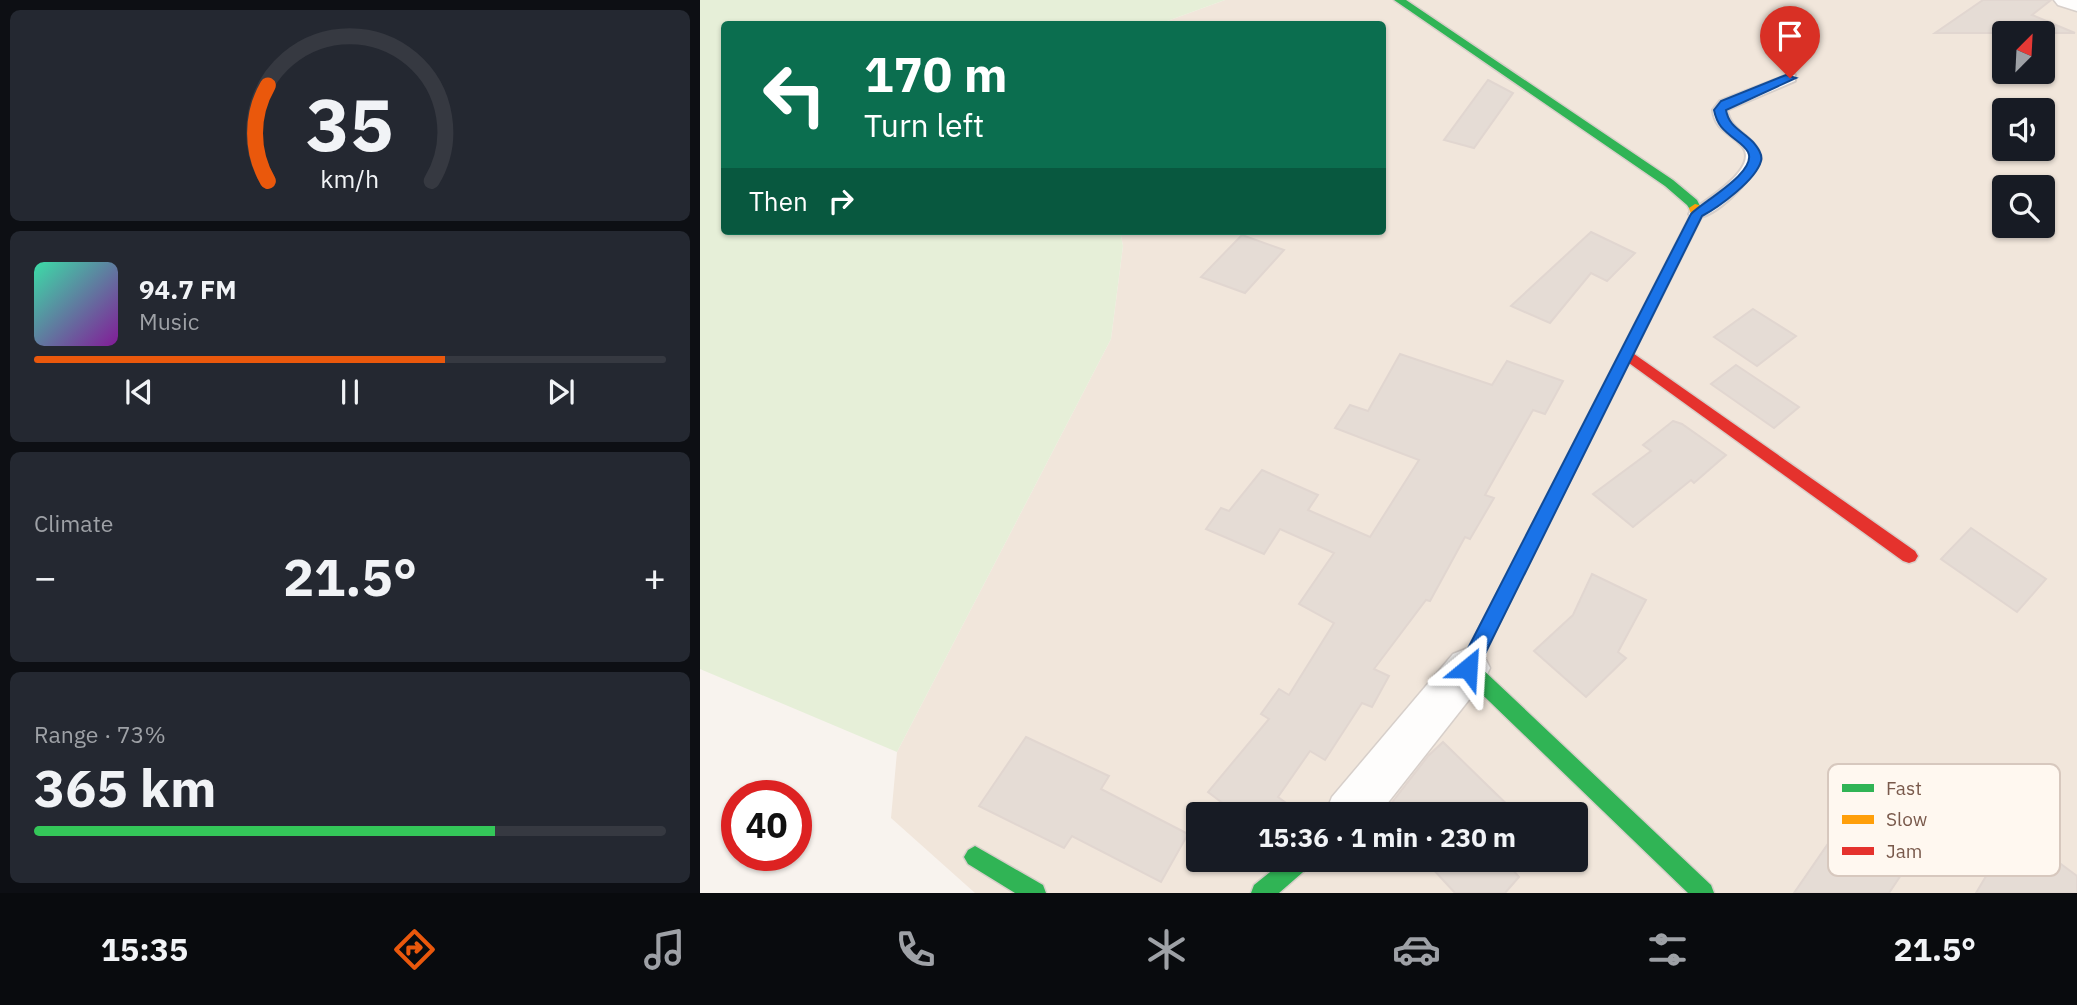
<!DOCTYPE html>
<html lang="en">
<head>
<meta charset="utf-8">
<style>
	:root { --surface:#171b24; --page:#242831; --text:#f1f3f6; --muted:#9ea1a6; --line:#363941; --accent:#ea580c }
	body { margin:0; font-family:"IBM Plex Sans",sans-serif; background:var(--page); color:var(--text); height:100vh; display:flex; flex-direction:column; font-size:26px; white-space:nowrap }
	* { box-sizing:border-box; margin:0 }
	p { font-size:23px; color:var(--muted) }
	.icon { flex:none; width:38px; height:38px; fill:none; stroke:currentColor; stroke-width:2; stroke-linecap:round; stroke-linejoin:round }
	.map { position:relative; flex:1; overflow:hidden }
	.drawer { display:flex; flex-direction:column; gap:10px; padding:10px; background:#0d0f14; width:700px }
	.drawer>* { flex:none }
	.hud { position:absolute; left:21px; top:21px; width:665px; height:214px; border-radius:7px; box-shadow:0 2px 5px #0004; background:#0b6e4f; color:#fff; overflow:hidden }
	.needle { width:46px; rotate:24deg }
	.buttons { position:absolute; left:1292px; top:21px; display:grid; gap:14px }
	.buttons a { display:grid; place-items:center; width:63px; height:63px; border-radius:7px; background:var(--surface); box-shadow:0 2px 5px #0004; font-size:35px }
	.speed { position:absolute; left:21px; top:780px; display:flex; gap:14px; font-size:35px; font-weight:700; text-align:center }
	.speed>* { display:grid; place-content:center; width:91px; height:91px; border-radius:50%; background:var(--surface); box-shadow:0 2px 5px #0004; line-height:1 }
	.speed .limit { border:10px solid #d22; background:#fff; color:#111 }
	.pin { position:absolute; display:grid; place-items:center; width:60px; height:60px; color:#fff; margin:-72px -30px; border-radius:50% 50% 50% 0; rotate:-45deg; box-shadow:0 0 7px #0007 }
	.pin .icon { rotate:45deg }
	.me { position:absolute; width:77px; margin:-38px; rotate:27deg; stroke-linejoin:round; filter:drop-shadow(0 0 5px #0008) }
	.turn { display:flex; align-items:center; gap:24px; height:147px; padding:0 28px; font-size:32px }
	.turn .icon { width:91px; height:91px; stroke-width:2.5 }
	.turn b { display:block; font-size:49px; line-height:60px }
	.then { display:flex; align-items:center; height:66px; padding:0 28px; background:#0003; gap:14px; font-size:26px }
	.big { font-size:52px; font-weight:700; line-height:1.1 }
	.drawer .widget { flex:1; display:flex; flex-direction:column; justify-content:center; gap:10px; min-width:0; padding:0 24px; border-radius:10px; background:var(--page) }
	.drawer .dial { align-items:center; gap:0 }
	.dial svg { height:182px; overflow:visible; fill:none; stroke:var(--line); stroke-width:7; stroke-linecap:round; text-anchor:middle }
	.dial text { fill:var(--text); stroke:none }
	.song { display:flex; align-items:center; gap:21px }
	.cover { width:84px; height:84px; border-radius:10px; background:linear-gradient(135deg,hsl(160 70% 55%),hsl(290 70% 35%)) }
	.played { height:7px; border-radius:4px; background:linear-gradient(90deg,var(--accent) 65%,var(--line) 65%) }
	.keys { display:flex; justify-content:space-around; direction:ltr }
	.heat { display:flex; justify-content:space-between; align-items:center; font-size:38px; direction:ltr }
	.charge { height:10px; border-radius:5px; background:linear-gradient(90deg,#34c759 73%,var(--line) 0) }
	.trip { position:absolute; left:486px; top:802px; width:402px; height:70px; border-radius:7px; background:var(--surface); box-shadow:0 2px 5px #0004; font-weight:700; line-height:70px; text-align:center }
	.menu { display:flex; height:112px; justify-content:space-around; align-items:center; background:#090b0e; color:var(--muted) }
	.menu .icon { width:49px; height:49px }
	.menu .selected { color:var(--accent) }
	.menu b { font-size:32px; color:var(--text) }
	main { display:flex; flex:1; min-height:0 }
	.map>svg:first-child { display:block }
	.residential { fill:#f1e6db; fill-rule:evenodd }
	.green { fill:#e6efd8 }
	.building { fill:#e5dcd5; stroke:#e1d6d0; stroke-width:2 }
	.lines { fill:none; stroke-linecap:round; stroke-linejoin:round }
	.lane-casing { stroke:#d7cfca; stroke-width:4 }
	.street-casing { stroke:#d7cfca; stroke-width:3 }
	.fast-casing { stroke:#d8cfc9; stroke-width:3 }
	.slow-casing { stroke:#d8cfc9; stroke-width:3 }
	.jam-casing { stroke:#d8cfc9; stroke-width:3 }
	.lane { fill:#fefdfc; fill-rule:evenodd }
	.street { fill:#fefdfc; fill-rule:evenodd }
	.fast { fill:#30b455; fill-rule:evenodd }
	.slow { fill:#ff9f0a; fill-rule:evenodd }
	.jam { fill:#e5322d; fill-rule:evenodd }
	.route { fill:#1a73e8; stroke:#114b97; stroke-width:2 }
	.key { fill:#fff8f0; stroke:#d7c8be; stroke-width:2 }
	.key-label { font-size:19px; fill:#79594b }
</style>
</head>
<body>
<main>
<section class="drawer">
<div class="widget dial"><svg viewBox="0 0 100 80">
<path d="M14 69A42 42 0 1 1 86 69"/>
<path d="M14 69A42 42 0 0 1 14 27" stroke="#ea580c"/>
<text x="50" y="56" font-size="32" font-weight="700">35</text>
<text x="50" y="72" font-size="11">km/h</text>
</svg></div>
<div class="widget">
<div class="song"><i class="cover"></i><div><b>94.7 FM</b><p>Music</p></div></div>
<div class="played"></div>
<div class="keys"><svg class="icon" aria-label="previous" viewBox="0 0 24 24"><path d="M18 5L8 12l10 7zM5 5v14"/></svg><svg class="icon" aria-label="pause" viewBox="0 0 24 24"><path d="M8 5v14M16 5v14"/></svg><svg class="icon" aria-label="next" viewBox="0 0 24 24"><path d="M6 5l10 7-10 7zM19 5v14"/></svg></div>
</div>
<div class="widget"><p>Climate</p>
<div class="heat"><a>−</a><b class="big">21.5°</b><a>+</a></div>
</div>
<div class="widget"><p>Range · 73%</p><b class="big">365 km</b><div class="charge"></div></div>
</section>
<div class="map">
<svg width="1377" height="893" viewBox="0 0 1377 893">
	<rect width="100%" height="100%" fill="#f8f3ee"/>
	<path class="residential" d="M525,0H1377V893H275L191,818L197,752L411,339L423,246L420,231H682V24H459ZM1304,33H1342V72H1304ZM1304,110H1342V149H1304ZM1304,187H1342V226H1304ZM499,814H877V859H499Z"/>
	<path class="green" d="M0,0H525L459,24H24V231H420L423,246L411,339L197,752L0,669Z"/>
	<g class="building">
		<path d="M1283,0H1351L1332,15L1375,33H1235Z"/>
		<path d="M788,80L813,93L774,148L744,140Z"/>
		<path d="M891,232L935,253L907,281L891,273L850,323L811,306Z"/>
		<path d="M542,235L584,250L545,293L501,277Z"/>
		<path d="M1053,309L1096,336L1057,366L1014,337Z"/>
		<path d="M700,354L792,385L807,361L863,381L845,414L833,410L785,495L794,498L770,539L765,537L730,601L726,600L674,669L689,676L672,707L662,703L625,760L610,751L578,797L601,814H537L508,792L569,719L561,714L579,689L589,695L634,623L599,604L634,553L580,529L564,554L506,529L521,508L529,511L562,470L618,495L608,510L670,537L719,460L635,428L650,405L668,411Z"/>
		<path d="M1036,365L1099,407L1074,428L1011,384Z"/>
		<path d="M973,421L982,424L1026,455L994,483L991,480L933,527L893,494L951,451L943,445Z"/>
		<path d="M1271,528L1346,579L1317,612L1241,559Z"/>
		<path d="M892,574L946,600L918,652L926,658L886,697L834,651L873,615Z"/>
		<path d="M326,737L409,776L401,789L488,834L461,882L372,836L364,848L279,806Z"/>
		<path d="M743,742L787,785L817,814H683L728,756Z"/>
		<path d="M1143,822L1205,869L1189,893H1094Z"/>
		<path d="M1314,829L1377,876V893H1276Z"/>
		<path d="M738,859H823L813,870L819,877L805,893H755L731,867Z"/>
	</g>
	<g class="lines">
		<defs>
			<path id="lane" d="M1090,74L1095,75V81L1027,110C1030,133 1058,136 1061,159C1054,177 1013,223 991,217L989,214L991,211C1006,201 1059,168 1043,147C1032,133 1015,131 1013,110L1020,101Z"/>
			<g id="street">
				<path d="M1354,0H1377V11L1358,5Z"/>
				<path d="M768,648L783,654L790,668L783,682L679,814H625L632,797L753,654Z"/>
			</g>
			<g id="fast">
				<path d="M694,0H706L973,180L997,200L1001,208L999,211H991L987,205L965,186Z"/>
				<path d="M787,622L793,624L796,630L779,666L1011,885L1014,893H988L761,674L759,668L761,662L781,624Z"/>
				<path d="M275,846L343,885L346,893H315L268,864L264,857L268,850Z"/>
				<path d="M586,859H613L610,866L579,893H551L554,885Z"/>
			</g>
			<path id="slow" d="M995,204L999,205L1003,214L793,636L787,638L781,636L778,630L781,624L991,214L989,208Z"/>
			<path id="jam" d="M927,349L1215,551L1218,556L1215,561L1209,563L1203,561L922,358L920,354L922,350Z"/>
		</defs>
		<use href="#lane" class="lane-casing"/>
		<use href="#street" class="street-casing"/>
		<use href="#fast" class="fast-casing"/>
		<use href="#slow" class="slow-casing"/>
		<use href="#jam" class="jam-casing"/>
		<use href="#lane" class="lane"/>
		<use href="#street" class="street"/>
		<use href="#fast" class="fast"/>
		<use href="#slow" class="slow"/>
		<use href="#jam" class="jam"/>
	</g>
	<path class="route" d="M1086,75L1096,78L1026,110C1029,127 1041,130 1053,142C1057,147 1063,154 1061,161C1056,180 1019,207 1002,216L775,674L768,677L761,674L759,668L761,662L991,214C1002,202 1058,172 1048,152C1045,147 1040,143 1036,140C1023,130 1017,125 1014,110L1021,101Z"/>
	<rect x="1128" y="764" width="232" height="112" rx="10" class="key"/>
	<rect x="1142" y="784" width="32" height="8" fill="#30b455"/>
	<rect x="1142" y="815" width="32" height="9" fill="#ff9f0a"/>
	<rect x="1142" y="847" width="32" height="8" fill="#e5322d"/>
	<g class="key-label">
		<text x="1186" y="795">Fast</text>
		<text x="1186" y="826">Slow</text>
		<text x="1186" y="858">Jam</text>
	</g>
</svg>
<div class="buttons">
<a><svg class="needle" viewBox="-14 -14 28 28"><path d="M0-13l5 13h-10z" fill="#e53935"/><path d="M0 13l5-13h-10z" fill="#9ea1a6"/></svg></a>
<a><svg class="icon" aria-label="sound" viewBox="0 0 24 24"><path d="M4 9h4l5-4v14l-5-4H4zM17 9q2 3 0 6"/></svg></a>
<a><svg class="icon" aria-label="search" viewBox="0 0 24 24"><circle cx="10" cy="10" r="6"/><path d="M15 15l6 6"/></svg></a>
</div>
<div class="speed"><div class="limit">40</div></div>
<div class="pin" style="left:1090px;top:78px;background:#d93025"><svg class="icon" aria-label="arrive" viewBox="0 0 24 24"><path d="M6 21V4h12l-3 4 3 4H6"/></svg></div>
<svg class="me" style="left:768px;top:668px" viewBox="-20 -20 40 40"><path d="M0-17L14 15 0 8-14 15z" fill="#1a73e8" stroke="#fff" stroke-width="4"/></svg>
<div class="trip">15:36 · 1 min · 230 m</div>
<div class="hud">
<div class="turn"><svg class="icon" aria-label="left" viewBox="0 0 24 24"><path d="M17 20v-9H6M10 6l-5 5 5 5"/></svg><div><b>170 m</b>Turn left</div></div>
<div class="then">Then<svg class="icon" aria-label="right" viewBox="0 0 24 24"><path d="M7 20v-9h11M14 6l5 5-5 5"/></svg></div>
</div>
</div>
</main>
<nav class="menu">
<b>15:35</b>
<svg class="icon selected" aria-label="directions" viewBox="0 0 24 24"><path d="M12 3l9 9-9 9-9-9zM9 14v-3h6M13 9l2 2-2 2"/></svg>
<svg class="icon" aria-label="music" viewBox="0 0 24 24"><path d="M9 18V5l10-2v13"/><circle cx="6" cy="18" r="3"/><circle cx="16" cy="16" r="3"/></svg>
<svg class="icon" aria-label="phone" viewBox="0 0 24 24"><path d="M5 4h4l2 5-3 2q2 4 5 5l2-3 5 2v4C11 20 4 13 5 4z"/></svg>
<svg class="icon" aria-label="climate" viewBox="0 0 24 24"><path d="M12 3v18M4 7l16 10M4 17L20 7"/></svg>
<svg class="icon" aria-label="car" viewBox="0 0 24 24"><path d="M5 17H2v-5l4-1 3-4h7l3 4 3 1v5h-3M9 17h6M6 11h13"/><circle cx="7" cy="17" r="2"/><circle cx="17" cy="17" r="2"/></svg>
<svg class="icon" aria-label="filters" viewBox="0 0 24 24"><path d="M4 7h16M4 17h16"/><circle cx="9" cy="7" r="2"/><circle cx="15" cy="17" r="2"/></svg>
<b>21.5°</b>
</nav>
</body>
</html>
